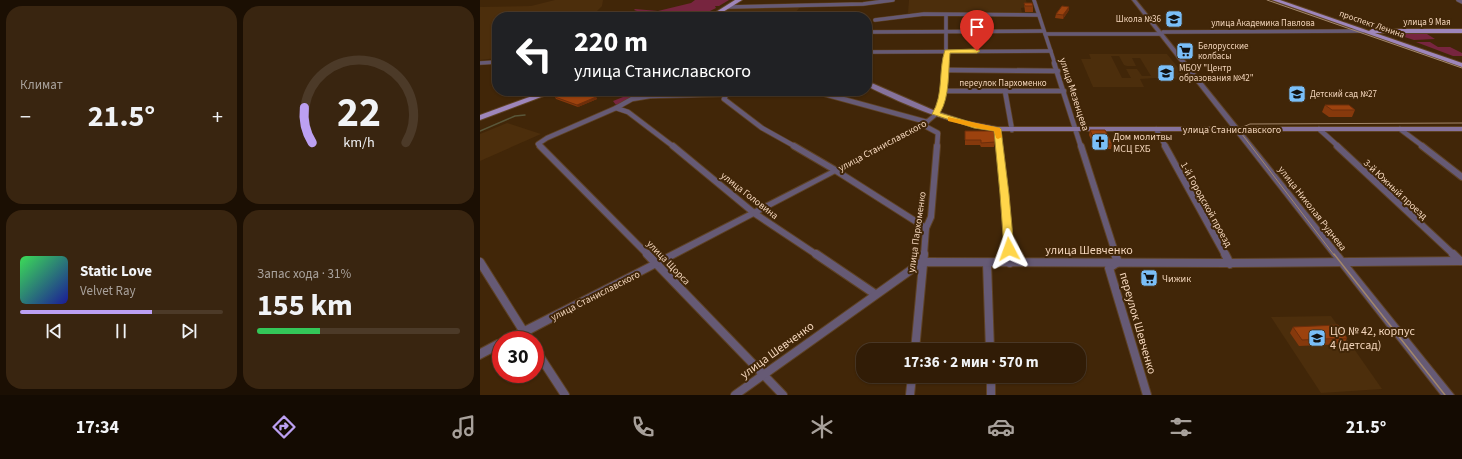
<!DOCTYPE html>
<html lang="ru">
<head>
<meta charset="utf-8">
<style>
	:root { --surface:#311c06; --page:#392510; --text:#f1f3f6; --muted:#a8a19b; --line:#4c3a28; --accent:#bca0f2 }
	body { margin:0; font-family:"Source Sans 3",sans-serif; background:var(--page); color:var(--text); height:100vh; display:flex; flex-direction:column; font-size:15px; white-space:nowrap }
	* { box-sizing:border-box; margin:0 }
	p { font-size:13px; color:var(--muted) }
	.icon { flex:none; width:22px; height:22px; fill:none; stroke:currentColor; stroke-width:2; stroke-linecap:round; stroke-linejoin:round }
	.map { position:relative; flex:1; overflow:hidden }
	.sheet { display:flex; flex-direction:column; gap:6px; padding:6px; background:#1b0f03; width:480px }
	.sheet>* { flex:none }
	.hud { position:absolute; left:12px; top:12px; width:380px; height:84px; border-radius:16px; box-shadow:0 1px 3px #0004,0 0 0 1px var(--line); background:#202124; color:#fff; overflow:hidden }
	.speed { position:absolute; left:12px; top:331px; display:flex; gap:8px; font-size:20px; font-weight:700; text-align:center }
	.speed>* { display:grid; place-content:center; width:52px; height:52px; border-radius:50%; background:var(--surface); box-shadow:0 1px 3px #0004,0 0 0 1px var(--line); line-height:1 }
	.speed .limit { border:6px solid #d22; background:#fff; color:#111 }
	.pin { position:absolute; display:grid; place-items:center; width:34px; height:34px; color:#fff; margin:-41px -17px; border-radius:50% 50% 50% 0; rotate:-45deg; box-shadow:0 0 4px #0007 }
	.pin .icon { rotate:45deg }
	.me { position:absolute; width:44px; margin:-22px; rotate:356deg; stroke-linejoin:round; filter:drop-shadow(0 0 3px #0008) }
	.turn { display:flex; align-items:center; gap:14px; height:84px; padding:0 16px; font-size:18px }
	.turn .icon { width:52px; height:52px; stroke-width:2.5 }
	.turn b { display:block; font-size:28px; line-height:34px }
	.big { font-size:30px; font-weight:700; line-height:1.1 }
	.sheet .widget { flex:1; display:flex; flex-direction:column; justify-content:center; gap:6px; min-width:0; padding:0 14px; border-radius:16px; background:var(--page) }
	.sheet .dial { align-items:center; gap:0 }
	.dial svg { height:104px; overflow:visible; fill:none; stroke:var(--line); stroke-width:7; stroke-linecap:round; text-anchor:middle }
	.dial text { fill:var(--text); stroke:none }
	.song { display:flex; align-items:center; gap:12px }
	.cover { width:48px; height:48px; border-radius:6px; background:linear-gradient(135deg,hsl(130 70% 55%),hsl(240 70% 35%)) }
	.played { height:4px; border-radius:2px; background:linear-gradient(90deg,var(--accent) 65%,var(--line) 65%) }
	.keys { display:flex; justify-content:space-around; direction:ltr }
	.heat { display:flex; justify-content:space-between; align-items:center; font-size:22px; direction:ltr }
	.charge { height:6px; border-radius:3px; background:linear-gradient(90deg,#34c759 31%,var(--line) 0) }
	.sheet .tiles { flex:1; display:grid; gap:6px; grid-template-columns:repeat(2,1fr) }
	.trip { position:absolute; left:376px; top:343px; width:230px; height:40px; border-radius:16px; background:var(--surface); box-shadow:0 1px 3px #0004,0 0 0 1px var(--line); font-weight:700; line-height:40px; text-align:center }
	.dock { display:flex; height:64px; justify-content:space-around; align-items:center; background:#140b02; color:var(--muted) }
	.dock .icon { width:28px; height:28px }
	.dock .selected { color:var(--accent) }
	.dock b { font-size:18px; color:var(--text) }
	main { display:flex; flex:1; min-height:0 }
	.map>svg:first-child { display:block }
	.built { fill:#4c2e0c; fill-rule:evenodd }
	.green { fill:#77253f }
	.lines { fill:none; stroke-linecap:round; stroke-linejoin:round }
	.stream { stroke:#59573a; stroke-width:1.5 }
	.minor-far3-casing { stroke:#5e4225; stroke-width:4.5 }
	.minor-far2-casing { stroke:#5e4225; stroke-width:6 }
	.minor-far1-casing { stroke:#5e4225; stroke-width:8 }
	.minor-casing { stroke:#5e4225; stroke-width:10 }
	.tertiary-casing { stroke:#5e4225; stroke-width:2 }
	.secondary-casing { stroke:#5e4225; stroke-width:2 }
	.primary-casing { stroke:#5e4225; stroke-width:2 }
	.minor-far3 { stroke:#665a75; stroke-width:3.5 }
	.minor-far2 { stroke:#665a75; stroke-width:4.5 }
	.minor-far1 { stroke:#665a75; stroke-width:6 }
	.minor { stroke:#665a75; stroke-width:8 }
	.tertiary { fill:#665a75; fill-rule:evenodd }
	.secondary { fill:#86739d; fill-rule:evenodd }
	.primary { fill:#9e86bb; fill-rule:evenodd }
	.tram-far1 { stroke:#a3876b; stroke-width:1 }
	.tram { stroke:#a3876b; stroke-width:1.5 }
	.wall { fill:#86390c }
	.shaded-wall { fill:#6d2e0a }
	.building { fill:#9c420e; stroke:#6d2e0a }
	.route { fill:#ffd54a; stroke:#a68a30 }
	.slow { fill:#f59e0b }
	.labels { text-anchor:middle; stroke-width:4; stroke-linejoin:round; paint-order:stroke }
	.far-poi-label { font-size:9px; fill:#f4d6bc; stroke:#412608; text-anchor:start }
	.far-street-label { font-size:9px; fill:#f4d6bc; stroke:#412608 }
	.street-label { font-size:10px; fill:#f4d6bc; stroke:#412608 }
	.poi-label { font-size:10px; fill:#f4d6bc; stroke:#412608; text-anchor:start }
	.near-street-label { font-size:12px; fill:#f4d6bc; stroke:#412608 }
	.near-poi-label { font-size:12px; fill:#f4d6bc; stroke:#412608; text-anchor:start }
</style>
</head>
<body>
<main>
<section class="sheet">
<div class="tiles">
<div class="widget"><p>Климат</p>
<div class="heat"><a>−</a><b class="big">21.5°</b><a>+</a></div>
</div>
<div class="widget dial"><svg viewBox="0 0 100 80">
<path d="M14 69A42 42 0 1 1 86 69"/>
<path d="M14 69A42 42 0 0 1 8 42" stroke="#bca0f2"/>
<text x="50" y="56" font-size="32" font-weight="700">22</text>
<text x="50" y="72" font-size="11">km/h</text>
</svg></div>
<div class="widget">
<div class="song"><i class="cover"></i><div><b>Static Love</b><p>Velvet Ray</p></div></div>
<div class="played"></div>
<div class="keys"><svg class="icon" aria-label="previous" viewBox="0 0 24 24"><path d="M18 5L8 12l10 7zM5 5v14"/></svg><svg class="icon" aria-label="pause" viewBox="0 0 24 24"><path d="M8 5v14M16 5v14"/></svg><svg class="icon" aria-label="next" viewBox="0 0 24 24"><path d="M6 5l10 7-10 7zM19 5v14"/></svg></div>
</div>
<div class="widget"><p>Запас хода · 31%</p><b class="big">155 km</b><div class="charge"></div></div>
</div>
</section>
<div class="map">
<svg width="982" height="395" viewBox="0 0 982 395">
	<rect width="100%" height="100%" fill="#412608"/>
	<g class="built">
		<path d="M75,0H123L122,6L117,11L153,12L145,17H17V58L0,60V7L51,6Z"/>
		<path d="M429,0H546L548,7L541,8L542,13H428Z"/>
		<path d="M320,7L312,17H235L250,8Z"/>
		<path d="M609,54H687L708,80L675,78L660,79L664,87H613L601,59H611ZM631,56H639L644,65L647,66H656L652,58H660L671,76H662L657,69H646L651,78H642Z"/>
		<path d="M27,123L61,134L0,161V134Z"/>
		<path d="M851,316L902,389L841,393L791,317Z"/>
	</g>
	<g class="green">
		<path d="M215,0H249L239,6H235L236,8L218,17H156L160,12L154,10L155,9L178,11L211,3Z"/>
		<path d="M915,34H947L955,39L934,40Z"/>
		<path d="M936,42H950L958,47H970L982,53V56H973Z"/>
		<path d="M148,91H241V95L170,96L136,105L133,101L148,95Z"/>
	</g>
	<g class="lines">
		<path class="stream" d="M0,131L35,116L45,115"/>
		<defs>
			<g id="minor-far3">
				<path d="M554,0L575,64"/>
				<path d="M978,0L982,2"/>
				<path d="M248,7L383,4L413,0"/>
				<path d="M466,15V64"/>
				<path d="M395,20L444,14L559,15"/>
				<path d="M387,32L564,31"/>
				<path d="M683,32L883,31"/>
				<path d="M565,34H682"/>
				<path d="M387,52L571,51"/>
				<path d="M0,63L17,62"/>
			</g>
			<g id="minor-far2">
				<path d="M574,63L601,147"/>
				<path d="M466,70L578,71"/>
				<path d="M463,91H584"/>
				<path d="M525,91L532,130"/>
				<path d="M246,95L244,99L282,128L316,147"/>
				<path d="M136,108L148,112L194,147"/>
				<path d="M456,114L463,92L466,63"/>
				<path d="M443,125L458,133L457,147"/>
				<path d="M517,129L519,147"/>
				<path d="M676,129L686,147"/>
				<path d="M839,129L859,147"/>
				<path d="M920,129L944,147"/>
				<path d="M61,147L58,144L67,138L136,108L152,99L170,96L337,92L447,122"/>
			</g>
			<g id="minor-far1">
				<path d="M60,146L168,255"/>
				<path d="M193,146L274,213L337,255"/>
				<path d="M314,146L355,170L446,228"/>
				<path d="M519,146L525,194L529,255"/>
				<path d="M601,146L636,255"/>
				<path d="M685,146L745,255"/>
				<path d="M857,146L974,255"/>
				<path d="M942,146L982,177"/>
				<path d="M444,255L446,228L451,217L457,146"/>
			</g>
			<g id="minor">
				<path d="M167,254L303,395"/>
				<path d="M336,254L395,294"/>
				<path d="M529,254L530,263"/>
				<path d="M635,254L638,262L629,268L667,395"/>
				<path d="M745,254L750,264"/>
				<path d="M973,254L980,261"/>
				<path d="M0,262L49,340"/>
				<path d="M507,263L510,350"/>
				<path d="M55,349L85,395"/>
				<path d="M435,350L444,254"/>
				<path d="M511,376V395"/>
				<path d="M255,395L442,262L749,263L982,261"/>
				<path d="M430,395L432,376"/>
			</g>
			<g id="tertiary">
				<path d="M652,0H656L974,395H961Z"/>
				<path d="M456,112L458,113V115L445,126L38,340H21V348L0,359V349L17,340L23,339L24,337L426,132L441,124Z"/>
			</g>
			<path id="secondary" d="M387,81L453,110L485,121L517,127H982V131H517C470,124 429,107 387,86Z"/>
			<g id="primary">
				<path d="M255,0H262L235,17H228Z"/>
				<path d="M792,0H800L889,31L892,29H982V33H895L982,63V67Z"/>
				<path d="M66,91H77L0,120V115Z"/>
			</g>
		</defs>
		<use href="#minor-far3" class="minor-far3-casing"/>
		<use href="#minor-far2" class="minor-far2-casing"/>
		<use href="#minor-far1" class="minor-far1-casing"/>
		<use href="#minor" class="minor-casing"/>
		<use href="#tertiary" class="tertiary-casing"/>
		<use href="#secondary" class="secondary-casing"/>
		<use href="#primary" class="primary-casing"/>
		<use href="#minor-far3" class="minor-far3"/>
		<use href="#minor-far2" class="minor-far2"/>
		<use href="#minor-far1" class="minor-far1"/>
		<use href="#minor" class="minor"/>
		<use href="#tertiary" class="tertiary"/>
		<use href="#secondary" class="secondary"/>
		<use href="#primary" class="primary"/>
		<g class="tram-far1">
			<path d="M787,0L982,68"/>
			<path d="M854,255L758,129L770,124L982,123"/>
		</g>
		<path class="tram" d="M854,254L965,395"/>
	</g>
	<g class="wall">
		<path d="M544,3L553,6V12H545Z"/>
		<path d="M589,10L583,19L575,18L576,14Z"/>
		<path d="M105,94L116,97L117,99L98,107L76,99L75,97Z"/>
		<path d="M845,105L875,110L872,117H849L842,112Z"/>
		<path d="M610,130L632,144L631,149H615L609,135Z"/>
		<path d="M485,131L515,142L514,147H501L500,145H485Z"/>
		<path d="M813,327L867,338L864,344L819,346L810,333Z"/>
	</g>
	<g class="shaded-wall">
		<path d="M589,7V10L583,19V15Z"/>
		<path d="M116,97L117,99L98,107L97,105Z"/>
	</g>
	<g class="building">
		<path d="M544,3H552L553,6H545Z"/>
		<path d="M582,6L589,7L583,15L576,14Z"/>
		<path d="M90,91H101L104,92L103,93L116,97L97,105L75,97Z"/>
		<path d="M845,105H869L875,110H852Z"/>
		<path d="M610,130H625L632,144H616Z"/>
		<path d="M485,131H514L515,142L501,143V140H485Z"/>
		<path d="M858,325L867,338L822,340L813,327Z"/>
	</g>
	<path class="route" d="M465,50L497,49L500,51L497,53H470C468,72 470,96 460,113L497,124L520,128L521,129L529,194L534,249L532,251H525L524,249L520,194L514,131L494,128L452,114C464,95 458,70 465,50Z"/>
	<path class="slow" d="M468,117L520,128L522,137L518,139L516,138L514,131L497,128L468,121Z"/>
	<defs>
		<symbol id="school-square" viewBox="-11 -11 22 22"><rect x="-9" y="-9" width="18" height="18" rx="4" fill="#7abff8" stroke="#412608"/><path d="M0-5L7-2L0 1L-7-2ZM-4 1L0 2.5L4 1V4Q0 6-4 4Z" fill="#111"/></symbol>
		<symbol id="supermarket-square" viewBox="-11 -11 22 22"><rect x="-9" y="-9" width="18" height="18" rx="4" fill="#7abff8" stroke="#412608"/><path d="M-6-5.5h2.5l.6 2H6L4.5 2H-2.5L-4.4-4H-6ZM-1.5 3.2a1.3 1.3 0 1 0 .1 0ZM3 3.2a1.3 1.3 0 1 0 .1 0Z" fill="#111"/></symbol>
		<symbol id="church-square" viewBox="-11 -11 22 22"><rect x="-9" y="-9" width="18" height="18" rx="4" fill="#7abff8" stroke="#412608"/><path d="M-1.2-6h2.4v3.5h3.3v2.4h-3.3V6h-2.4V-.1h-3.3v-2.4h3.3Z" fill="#111"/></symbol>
	</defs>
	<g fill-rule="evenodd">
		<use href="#school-square" x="684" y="9" width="20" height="20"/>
		<use href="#supermarket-square" x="695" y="41" width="20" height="20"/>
		<use href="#school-square" x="676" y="63" width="20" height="20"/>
		<use href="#school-square" x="807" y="84" width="20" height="20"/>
		<use href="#church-square" x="610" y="132" width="20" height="20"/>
		<use href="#supermarket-square" x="659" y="268" width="20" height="20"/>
		<use href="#school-square" x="827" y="328" width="20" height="20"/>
	</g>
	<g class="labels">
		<g class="far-poi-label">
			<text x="681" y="22" text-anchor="end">Школа №36</text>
			<text x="718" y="49">Белорусские<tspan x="718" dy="10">колбасы</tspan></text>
			<text x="699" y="71">МБОУ "Центр<tspan x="699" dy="10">образования №42"</tspan></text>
			<text x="830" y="97">Детский сад №27</text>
		</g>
		<g class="far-street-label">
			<text x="947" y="25">улица 9 Мая</text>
			<text x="783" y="26">улица Академика Павлова</text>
			<text transform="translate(892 24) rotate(19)" y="3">проспект Ленина</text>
			<text x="523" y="86">переулок Пархоменко</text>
		</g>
		<g class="street-label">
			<text transform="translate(595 94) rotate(72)" y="4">улица Мезенцева</text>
			<text x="752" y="133">улица Станиславского</text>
			<text transform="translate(402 145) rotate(-28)" y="4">улица Станиславского</text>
			<text transform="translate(916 189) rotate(43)" y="4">3-й Южный проезд</text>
			<text transform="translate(270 195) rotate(38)" y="4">улица Головина</text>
			<text transform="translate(727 204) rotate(61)" y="4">1-й Городской проезд</text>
			<text transform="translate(833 208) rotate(52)" y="4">улица Николая Руднева</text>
			<text transform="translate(436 232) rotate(-82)" y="4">улица Пархоменко</text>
			<text transform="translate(189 262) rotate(46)" y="4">улица Щорса</text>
			<text transform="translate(115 295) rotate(-27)" y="4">улица Станиславского</text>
		</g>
		<g class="poi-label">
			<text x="633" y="140">Дом молитвы<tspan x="633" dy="12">МСЦ ЕХБ</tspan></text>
			<text x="682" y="282">Чижик</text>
		</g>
		<g class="near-street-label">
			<text x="609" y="254">улица Шевченко</text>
			<text transform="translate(658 323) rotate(74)" y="4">переулок Шевченко</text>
			<text transform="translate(297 350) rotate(-36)" y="4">улица Шевченко</text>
		</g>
		<g class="near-poi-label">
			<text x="850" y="335">ЦО № 42, корпус<tspan x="850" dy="14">4 (детсад)</tspan></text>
		</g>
	</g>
</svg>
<div class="speed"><div class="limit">30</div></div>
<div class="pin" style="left:497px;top:51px;background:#d93025"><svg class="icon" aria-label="arrive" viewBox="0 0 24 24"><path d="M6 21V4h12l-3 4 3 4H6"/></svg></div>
<svg class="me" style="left:529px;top:249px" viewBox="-20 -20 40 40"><path d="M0-17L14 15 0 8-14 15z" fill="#ffd54a" stroke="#fff" stroke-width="4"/></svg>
<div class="trip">17:36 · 2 мин · 570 m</div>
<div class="hud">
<div class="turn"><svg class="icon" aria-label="left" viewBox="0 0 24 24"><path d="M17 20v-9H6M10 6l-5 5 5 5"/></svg><div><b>220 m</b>улица Станиславского</div></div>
</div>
</div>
</main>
<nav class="dock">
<b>17:34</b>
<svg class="icon selected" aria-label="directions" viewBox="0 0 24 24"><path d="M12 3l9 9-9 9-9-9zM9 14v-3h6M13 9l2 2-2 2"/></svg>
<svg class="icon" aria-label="music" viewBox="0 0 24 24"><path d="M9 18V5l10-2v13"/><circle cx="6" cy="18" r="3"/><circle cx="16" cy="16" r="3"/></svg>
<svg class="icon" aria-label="phone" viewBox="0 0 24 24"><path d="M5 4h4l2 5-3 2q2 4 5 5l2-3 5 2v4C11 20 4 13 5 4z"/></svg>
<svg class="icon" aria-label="climate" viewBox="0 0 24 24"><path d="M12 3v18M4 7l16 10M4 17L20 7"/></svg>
<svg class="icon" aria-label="car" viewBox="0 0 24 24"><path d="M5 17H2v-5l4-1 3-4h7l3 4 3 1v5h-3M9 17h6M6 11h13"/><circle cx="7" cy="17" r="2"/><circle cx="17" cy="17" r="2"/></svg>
<svg class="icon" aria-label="filters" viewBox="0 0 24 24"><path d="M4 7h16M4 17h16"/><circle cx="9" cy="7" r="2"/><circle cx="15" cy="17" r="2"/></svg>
<b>21.5°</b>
</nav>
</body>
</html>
